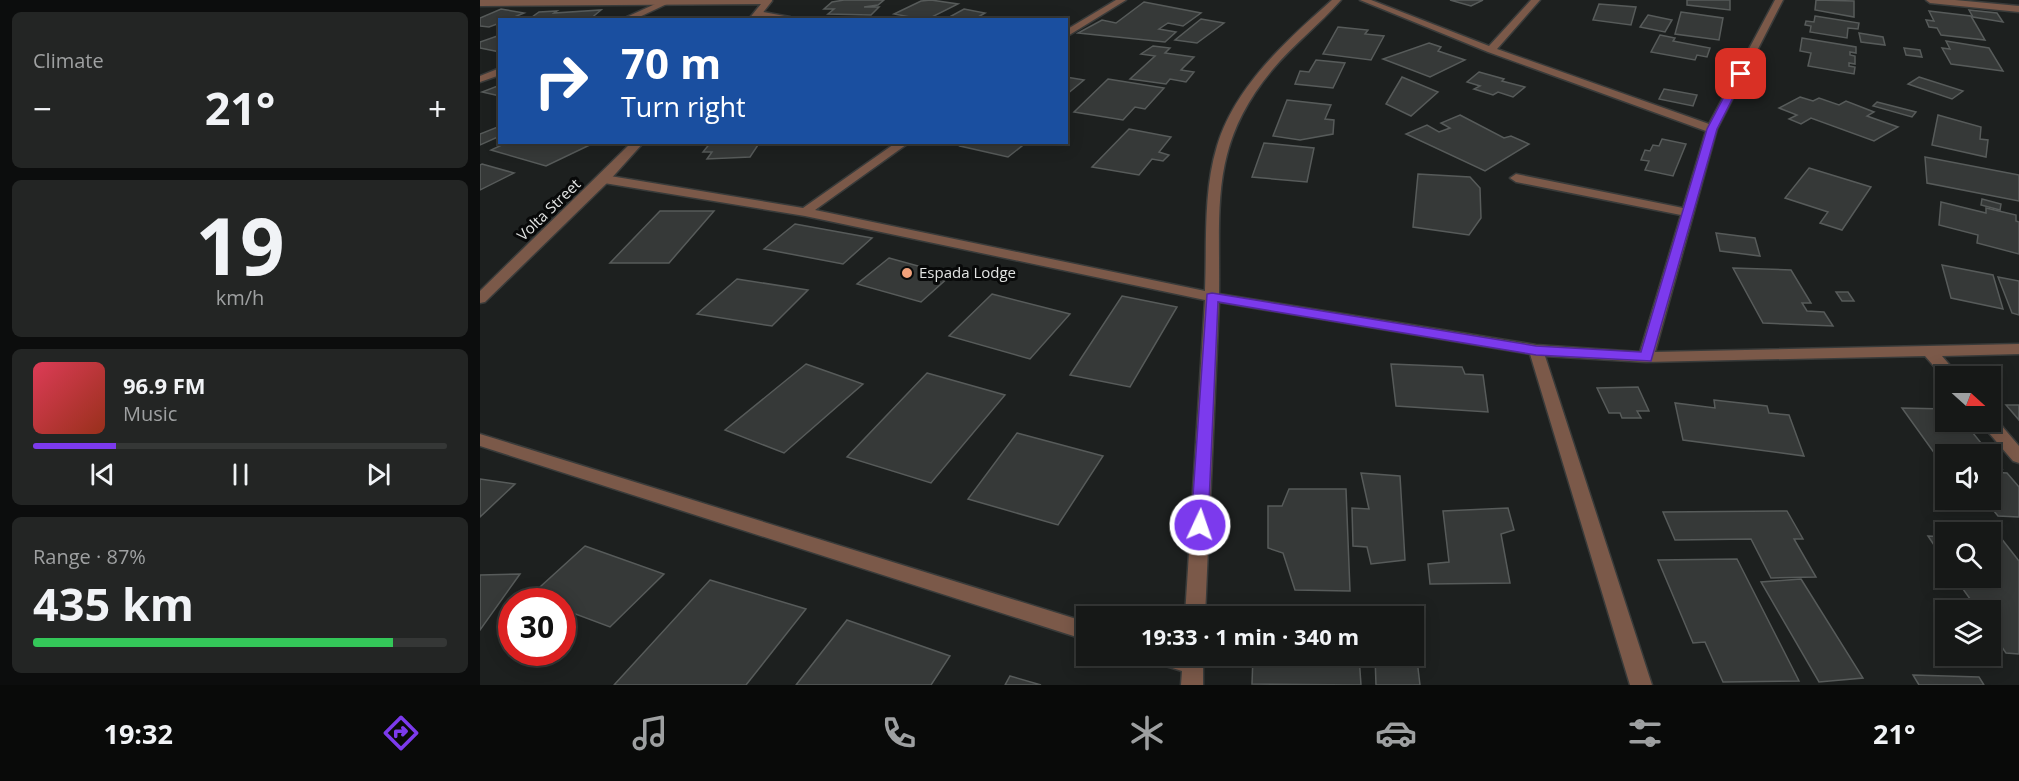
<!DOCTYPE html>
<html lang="en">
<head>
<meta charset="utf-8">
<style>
	:root { --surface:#161817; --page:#232524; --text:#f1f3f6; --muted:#9ea0a1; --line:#353736; --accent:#7c3aed }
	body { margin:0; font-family:"Open Sans",sans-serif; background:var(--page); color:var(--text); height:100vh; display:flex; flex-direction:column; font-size:22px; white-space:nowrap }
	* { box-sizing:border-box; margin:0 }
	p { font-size:20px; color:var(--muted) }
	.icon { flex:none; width:33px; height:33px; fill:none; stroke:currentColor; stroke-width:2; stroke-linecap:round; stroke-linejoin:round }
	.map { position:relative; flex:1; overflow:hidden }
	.sheet { display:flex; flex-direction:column; gap:12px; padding:12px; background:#0c0d0d; width:480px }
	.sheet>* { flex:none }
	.hud { position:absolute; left:18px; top:18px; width:570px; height:126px; border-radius:0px; box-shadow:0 3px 15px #0003,0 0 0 2px var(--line); background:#1a4fa0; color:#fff; overflow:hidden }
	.needle { width:39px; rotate:111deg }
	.controls { position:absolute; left:1455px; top:366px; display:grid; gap:12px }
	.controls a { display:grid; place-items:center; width:66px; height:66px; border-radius:0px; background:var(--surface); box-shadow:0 3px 15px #0003,0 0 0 2px var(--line); font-size:30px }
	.speed { position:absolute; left:18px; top:588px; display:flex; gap:12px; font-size:30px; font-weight:700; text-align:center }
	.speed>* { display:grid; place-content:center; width:78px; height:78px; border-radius:50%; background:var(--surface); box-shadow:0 3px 15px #0003,0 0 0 2px var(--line); line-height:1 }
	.speed .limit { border:9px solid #d22; background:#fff; color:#111 }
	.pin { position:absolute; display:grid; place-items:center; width:51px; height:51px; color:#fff; margin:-26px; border-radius:12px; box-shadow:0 3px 9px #0006 }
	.me { position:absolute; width:66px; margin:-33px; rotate:3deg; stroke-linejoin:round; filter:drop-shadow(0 0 4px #0008) }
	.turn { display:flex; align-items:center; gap:21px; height:126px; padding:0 24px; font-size:27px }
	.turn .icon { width:78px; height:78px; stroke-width:2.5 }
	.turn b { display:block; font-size:42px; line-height:51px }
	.big { font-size:45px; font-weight:700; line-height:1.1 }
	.sheet .card { flex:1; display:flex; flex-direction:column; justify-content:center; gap:9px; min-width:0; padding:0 21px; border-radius:9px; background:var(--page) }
	.sheet .dial { align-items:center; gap:0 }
	.dial b { font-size:78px; line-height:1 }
	.song { display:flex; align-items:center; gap:18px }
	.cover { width:72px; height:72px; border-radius:9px; background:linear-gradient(135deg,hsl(350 70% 55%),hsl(10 70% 35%)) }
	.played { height:6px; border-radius:3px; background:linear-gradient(90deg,var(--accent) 20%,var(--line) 20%) }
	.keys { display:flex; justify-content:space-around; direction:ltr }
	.heat { display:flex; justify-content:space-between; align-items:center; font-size:33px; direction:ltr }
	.charge { height:9px; border-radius:4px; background:linear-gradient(90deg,#34c759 87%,var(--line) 0) }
	.trip { position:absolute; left:596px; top:606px; width:348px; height:60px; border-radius:0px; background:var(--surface); box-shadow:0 3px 15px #0003,0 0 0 2px var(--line); font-weight:700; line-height:60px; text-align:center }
	.tabs { display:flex; height:96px; justify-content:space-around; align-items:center; background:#090a09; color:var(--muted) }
	.tabs .icon { width:42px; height:42px }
	.tabs .active { color:var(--accent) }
	.tabs b { font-size:27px; color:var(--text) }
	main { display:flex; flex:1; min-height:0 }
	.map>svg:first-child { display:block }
	.building { fill:#363938; stroke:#575b5a; stroke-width:1.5 }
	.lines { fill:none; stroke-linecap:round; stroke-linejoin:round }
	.minor-casing { stroke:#393b3a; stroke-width:3 }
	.tertiary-casing { stroke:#393b3a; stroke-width:3 }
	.minor { fill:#7b5949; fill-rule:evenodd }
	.tertiary { fill:#7b5949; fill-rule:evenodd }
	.route { fill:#7c3aed; stroke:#51269a; stroke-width:1.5 }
	.poi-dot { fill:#f1a17b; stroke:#080909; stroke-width:2 }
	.labels { text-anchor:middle; stroke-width:6; stroke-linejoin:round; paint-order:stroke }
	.street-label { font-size:15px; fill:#e2e4e3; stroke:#080909 }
	.poi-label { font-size:15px; fill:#e2e4e3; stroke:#080909; text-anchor:start }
</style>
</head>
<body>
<main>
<section class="sheet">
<div class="card"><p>Climate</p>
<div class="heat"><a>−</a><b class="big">21°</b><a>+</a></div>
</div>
<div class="card dial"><b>19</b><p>km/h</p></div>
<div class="card">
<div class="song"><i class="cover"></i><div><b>96.9 FM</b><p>Music</p></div></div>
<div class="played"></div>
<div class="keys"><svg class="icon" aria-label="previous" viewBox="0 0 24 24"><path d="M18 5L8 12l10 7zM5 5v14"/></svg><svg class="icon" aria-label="pause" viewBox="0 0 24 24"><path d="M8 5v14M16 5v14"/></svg><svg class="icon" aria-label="next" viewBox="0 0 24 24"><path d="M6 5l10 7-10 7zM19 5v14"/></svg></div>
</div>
<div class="card"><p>Range · 87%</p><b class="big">435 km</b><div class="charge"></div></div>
</section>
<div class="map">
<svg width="1539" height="685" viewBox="0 0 1539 685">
	<rect width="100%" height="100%" fill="#1d201f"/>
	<g class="building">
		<path d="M364,0H404L398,5L384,7H399L391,15L348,14L354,9H344L352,2Z"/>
		<path d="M451,0L478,4L446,20L414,14L441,1Z"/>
		<path d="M970,0H1003L991,6Z"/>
		<path d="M1207,0H1250V10L1207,5Z"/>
		<path d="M1336,0L1374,1V17L1335,10Z"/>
		<path d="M664,2L721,13L703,26L688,23L679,29L696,32L685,42L598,33L622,20L636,23Z"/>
		<path d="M1119,4L1156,7L1151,25L1113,20Z"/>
		<path d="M21,9L44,13L27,20H20V23L9,27L0,26V18Z"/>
		<path d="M484,9L505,13L493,20H464Z"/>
		<path d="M121,10L109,20H48L59,12L77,11L74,13Z"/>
		<path d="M1489,10L1517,13L1523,22L1493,17Z"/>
		<path d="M1449,11L1491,16L1505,40L1461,35L1457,28L1449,27L1446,20L1454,21Z"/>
		<path d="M1201,12L1243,18L1239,40L1195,34Z"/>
		<path d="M1168,15L1192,20L1185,32L1160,27Z"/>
		<path d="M1335,16L1379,23L1378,29L1368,28L1367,38L1330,32L1331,26L1325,25L1326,21L1334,22Z"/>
		<path d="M721,19L744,23L717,43L695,40Z"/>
		<path d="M858,27L888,30L885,34L904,36L891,60L843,54Z"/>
		<path d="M1379,33L1403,37L1405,45L1381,42Z"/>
		<path d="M20,35V52L0,48V42Z"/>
		<path d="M1180,35L1195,38L1193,41L1230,48L1227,57L1217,55L1215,60L1171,52Z"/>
		<path d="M1322,38L1376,47V53L1370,52V55L1375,56V64L1369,63V66L1375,67L1374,74L1328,66L1331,53L1320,51Z"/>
		<path d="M1466,41L1509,48L1523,71L1471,64L1462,48L1470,49Z"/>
		<path d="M949,43L961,47L958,51L985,60L950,77L903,59Z"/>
		<path d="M673,46L690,48L685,53L714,57L701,70L714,72L706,82L690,79L686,84L650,79L675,56L661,54Z"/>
		<path d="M1424,48L1440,50L1442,57L1426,55Z"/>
		<path d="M836,60L865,63L853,88L815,84L820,71L829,72Z"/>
		<path d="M999,72L1024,79L1022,81L1045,87L1033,97L1018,92L1013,95L994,89L1000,86L987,82Z"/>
		<path d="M586,77L604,80L586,95Z"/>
		<path d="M922,77L958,92L931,116L906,104Z"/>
		<path d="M1439,77L1483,91L1472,99L1428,84Z"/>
		<path d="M628,79L684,88L665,109L655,107L643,120L594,112Z"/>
		<path d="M20,85V96L2,92Z"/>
		<path d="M1184,89L1217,95L1213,106L1179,99Z"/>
		<path d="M1320,97L1333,101L1339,98L1359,105L1366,101L1394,112L1387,116L1418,127L1394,141L1331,118L1321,124L1309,119L1317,115L1299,108Z"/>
		<path d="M807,100L851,105L845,119L854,120L853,134L820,140L793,136Z"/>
		<path d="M1397,102L1436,112L1432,117L1393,106Z"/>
		<path d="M980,115L1024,138L1031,136L1049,144L1005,171L926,134L947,125L959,132L970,128L961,123Z"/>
		<path d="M1458,115L1501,127L1500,139L1508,140L1506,157L1452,145Z"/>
		<path d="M20,126V136L0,145V134Z"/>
		<path d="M649,129L691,137L679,152L689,155L683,161L672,159L659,175L612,167Z"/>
		<path d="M1182,139L1206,144L1193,176L1165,170L1169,161L1161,160L1165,150L1170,151L1173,145L1179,146Z"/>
		<path d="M28,142H116L66,166L11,150Z"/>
		<path d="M231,142H280L270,157L227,159L232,152H223Z"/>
		<path d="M485,142H547L528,157L480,146Z"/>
		<path d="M784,143L834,148L827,182L772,177Z"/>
		<path d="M1445,157L1539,175V201L1447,183Z"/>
		<path d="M2,164L34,173L0,190V165Z"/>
		<path d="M1329,168L1391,187L1362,230L1340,223L1348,212L1305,198Z"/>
		<path d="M938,174L990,177L1000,188L1001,218L989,235L933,227Z"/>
		<path d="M1502,199L1521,204L1520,210L1501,205Z"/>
		<path d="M1461,202L1506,213V208L1536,215V221L1539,222V254L1497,243L1498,235L1459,225Z"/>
		<path d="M180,211H234L189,263H130Z"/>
		<path d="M315,224L392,238L363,264L284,249Z"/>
		<path d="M1236,233L1275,238L1280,256L1240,251Z"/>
		<path d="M409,258L471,275L441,302L377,284Z"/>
		<path d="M1462,265L1513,275L1523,309L1471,298Z"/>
		<path d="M1253,268L1311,270L1331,303H1322L1327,311L1344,312L1353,326L1283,323Z"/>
		<path d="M1518,277L1539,281V315L1532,313Z"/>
		<path d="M257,279L328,290L292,326L217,314Z"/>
		<path d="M1356,292H1368L1374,301H1362Z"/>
		<path d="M512,294L590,314L550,359L469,336Z"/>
		<path d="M642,296L697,307L650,387L590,375Z"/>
		<path d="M326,364L383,384L304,453L245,430Z"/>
		<path d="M911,364L982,367L985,374L1003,375L1008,412L916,406Z"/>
		<path d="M447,373L525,395L451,483L367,457Z"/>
		<path d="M1158,387L1169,411H1157L1161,418H1142L1140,413H1129L1117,388Z"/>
		<path d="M1234,400L1287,406L1289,413L1309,415L1324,456L1203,440L1195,403L1235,408Z"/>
		<path d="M1526,405H1539V420Z"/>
		<path d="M1422,408L1466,409V422H1484L1510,454H1466L1465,468Z"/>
		<path d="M537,433L623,456L578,525L488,499Z"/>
		<path d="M1510,455L1522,469H1510Z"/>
		<path d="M1510,472L1527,473L1539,487V517L1518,516L1505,500H1510Z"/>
		<path d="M881,473L920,476L925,560L891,564L887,547L873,546L872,508L889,509Z"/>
		<path d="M0,479L35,484L0,517Z"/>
		<path d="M809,489H866L870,591L815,590L803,553L788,548V506H802Z"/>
		<path d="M1028,508L1034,530L1021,534L1030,583L950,584L948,564L969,562L963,511Z"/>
		<path d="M1307,511L1323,539H1314L1336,577L1291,578L1271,539L1195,540L1183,512Z"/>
		<path d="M1448,536L1466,537V563Z"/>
		<path d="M1510,538H1521L1539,561V654L1526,653L1510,630V610H1498L1475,578H1510Z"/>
		<path d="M105,546L184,574L130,627L82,609V602H62L49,597Z"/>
		<path d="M1257,559L1319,681L1243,682L1225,642L1213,643L1178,560Z"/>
		<path d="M40,574L0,630V575Z"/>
		<path d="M1321,579L1383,678L1339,682L1281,582Z"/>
		<path d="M230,580L326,609L266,685H134Z"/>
		<path d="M367,620L470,656L451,685H316Z"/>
		<path d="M933,626L940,685H896L895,656H933Z"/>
		<path d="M773,656H879L881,685L772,684Z"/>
		<path d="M1433,675L1499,677L1504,685H1439Z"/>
		<path d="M530,676L561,685H525Z"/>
	</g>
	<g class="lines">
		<defs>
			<g id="minor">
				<path d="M184,0L191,2L153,20H140Z"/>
				<path d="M636,0H646L586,37V30Z"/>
				<path d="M852,0H861C840,24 814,44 793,69C730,144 740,203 739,294L1056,345L1160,352L1201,215L1036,182L1030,178L1036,174L1203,208L1226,131L1008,52L880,0H891L1009,46L1051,0H1060L1017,49L1229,124L1295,0H1303L1237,129L1175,352L1539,344V354L1462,356L1479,376H1466V380L1445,356L1166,362L1065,356L1172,685H1150L1050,354L739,302L725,616H705L725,300L325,216L124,183L118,179L124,175L323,208L417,142H430L335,210L725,291C727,243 723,192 737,146C755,86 807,40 852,0Z"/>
				<path d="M1446,0H1475L1539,6V12L1450,3Z"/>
				<path d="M278,11L310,17L314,20H293L275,16L274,14Z"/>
				<path d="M20,68V75L0,82V76Z"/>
				<path d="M1510,417L1515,418L1539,446V463L1533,461L1503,426L1501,422H1510Z"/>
				<path d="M0,434L606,622V640L0,446Z"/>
				<path d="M672,656H723V685H701L702,671L676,663Z"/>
			</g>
			<g id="tertiary">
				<path d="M0,0H292V1L277,20H268L281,4L0,6Z"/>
				<path d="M152,142H164L128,182L5,302L0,303V291Z"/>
			</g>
		</defs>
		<use href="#minor" class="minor-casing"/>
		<use href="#tertiary" class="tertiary-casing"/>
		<use href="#minor" class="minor"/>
		<use href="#tertiary" class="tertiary"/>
	</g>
	<path class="route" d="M1261,71L1265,74L1237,129L1171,361L1056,355L738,302L728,525L726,530L720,532L714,530L711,525L727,294L732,293L1056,346L1161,352L1227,129L1256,74Z"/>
	<circle class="poi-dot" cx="427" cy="273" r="6"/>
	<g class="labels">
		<g class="street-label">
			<text transform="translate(69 210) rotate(-44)" y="5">Volta Street</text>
		</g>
		<g class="poi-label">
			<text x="439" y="278">Espada Lodge</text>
		</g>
	</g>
</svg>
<div class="controls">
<a><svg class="needle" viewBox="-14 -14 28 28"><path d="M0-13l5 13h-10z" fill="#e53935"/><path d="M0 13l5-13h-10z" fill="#9ea0a1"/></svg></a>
<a><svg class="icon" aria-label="sound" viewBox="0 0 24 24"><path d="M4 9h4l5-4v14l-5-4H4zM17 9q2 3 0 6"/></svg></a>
<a><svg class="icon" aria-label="search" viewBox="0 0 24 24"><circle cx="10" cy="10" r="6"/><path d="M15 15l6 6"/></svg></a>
<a><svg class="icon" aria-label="layers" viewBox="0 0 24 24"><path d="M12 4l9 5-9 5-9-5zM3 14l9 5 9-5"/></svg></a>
</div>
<div class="speed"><div class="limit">30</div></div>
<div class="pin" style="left:1261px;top:74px;background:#d93025"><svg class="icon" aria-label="arrive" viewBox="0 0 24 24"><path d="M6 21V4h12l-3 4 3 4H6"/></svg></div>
<svg class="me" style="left:720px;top:525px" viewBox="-20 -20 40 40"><circle r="17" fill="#7c3aed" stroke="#fff" stroke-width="3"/><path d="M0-11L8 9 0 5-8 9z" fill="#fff"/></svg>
<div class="trip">19:33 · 1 min · 340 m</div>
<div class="hud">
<div class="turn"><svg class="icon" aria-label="right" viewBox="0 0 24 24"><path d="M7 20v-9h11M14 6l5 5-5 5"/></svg><div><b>70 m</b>Turn right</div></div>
</div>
</div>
</main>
<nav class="tabs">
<b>19:32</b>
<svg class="icon active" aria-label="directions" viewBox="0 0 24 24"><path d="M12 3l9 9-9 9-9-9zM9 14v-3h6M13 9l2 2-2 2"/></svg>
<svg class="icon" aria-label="music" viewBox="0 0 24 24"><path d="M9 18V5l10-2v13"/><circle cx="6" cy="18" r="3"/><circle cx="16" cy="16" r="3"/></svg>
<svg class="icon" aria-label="phone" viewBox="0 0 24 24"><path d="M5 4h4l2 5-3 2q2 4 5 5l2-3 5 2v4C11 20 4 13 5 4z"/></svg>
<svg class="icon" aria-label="climate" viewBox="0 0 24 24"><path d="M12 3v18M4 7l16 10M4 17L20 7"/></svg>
<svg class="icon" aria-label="car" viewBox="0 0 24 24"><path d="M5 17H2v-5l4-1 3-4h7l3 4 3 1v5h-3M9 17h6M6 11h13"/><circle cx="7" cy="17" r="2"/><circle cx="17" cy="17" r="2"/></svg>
<svg class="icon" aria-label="filters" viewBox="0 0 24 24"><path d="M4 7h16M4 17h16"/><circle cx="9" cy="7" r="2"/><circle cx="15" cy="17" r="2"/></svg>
<b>21°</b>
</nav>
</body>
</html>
